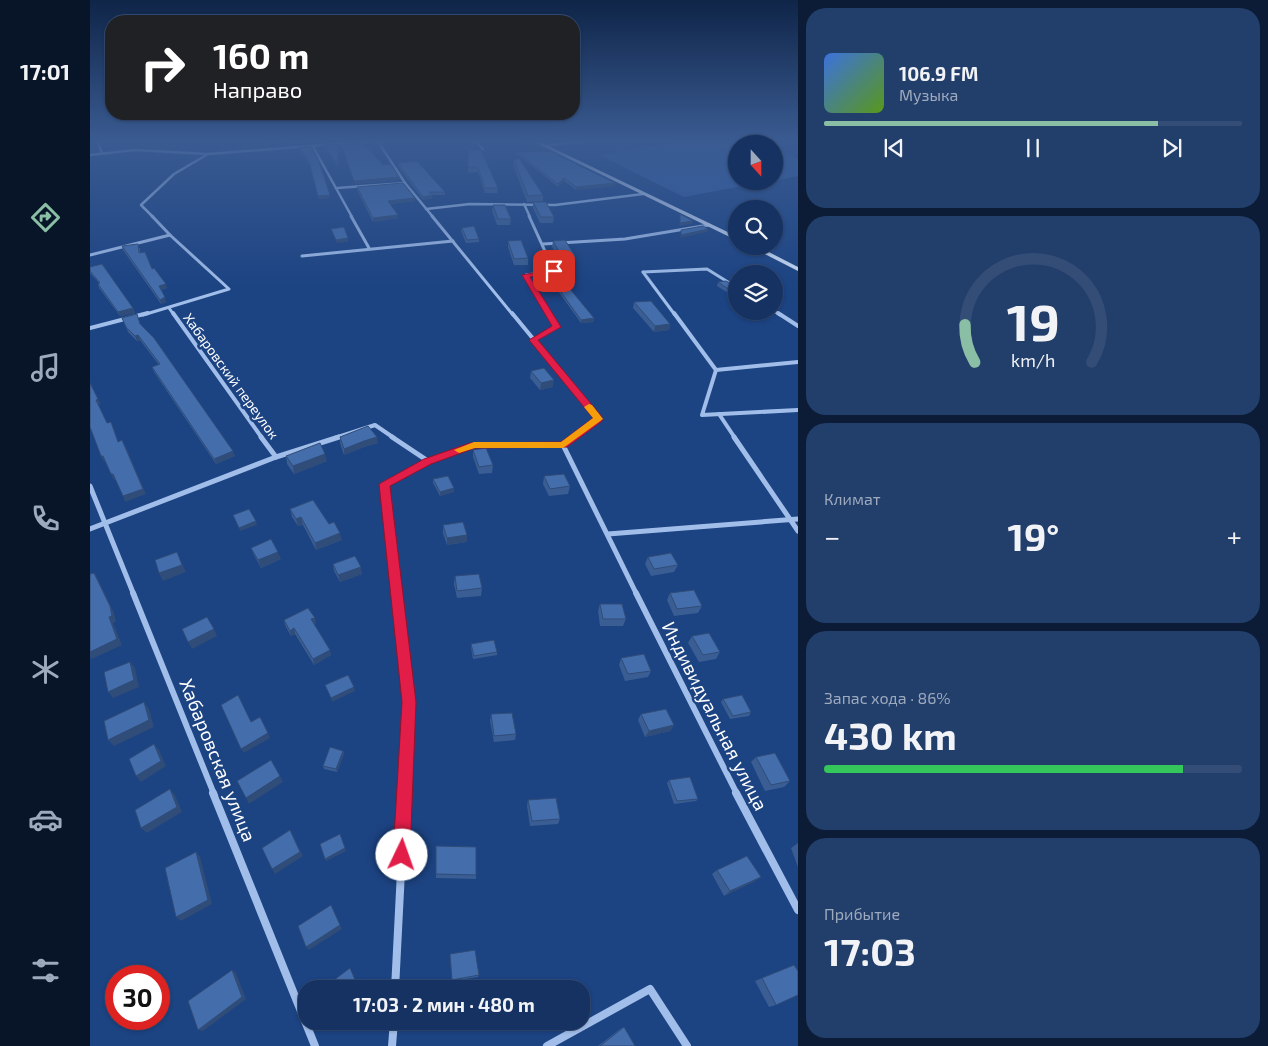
<!DOCTYPE html>
<html lang="ru">
<head>
<meta charset="utf-8">
<style>
	:root { --surface:#153262; --page:#223e6b; --text:#f1f3f6; --muted:#9daabe; --line:#344d77; --accent:#8abfa5 }
	body { margin:0; font-family:"Exo 2",sans-serif; background:var(--page); color:var(--text); height:100vh; display:flex; flex-direction:column; font-size:19px; white-space:nowrap }
	* { box-sizing:border-box; margin:0 }
	p { font-size:16px; color:var(--muted) }
	.icon { flex:none; width:28px; height:28px; fill:none; stroke:currentColor; stroke-width:2; stroke-linecap:round; stroke-linejoin:round }
	.map { position:relative; flex:1; overflow:hidden }
	.details { display:flex; flex-direction:column; gap:8px; padding:8px; background:#0c1c36; width:470px }
	.details>* { flex:none }
	.guide { position:absolute; left:15px; top:15px; width:475px; height:105px; border-radius:20px; box-shadow:0 1px 4px #0004,0 0 0 1px var(--line); background:#202124; color:#fff; overflow:hidden }
	.needle { width:32px; rotate:159deg }
	.buttons { position:absolute; left:638px; top:135px; display:grid; gap:10px }
	.buttons a { display:grid; place-items:center; width:55px; height:55px; border-radius:50%; background:var(--surface); box-shadow:0 1px 4px #0004,0 0 0 1px var(--line); font-size:25px }
	.speed { position:absolute; left:15px; top:965px; display:flex; gap:10px; font-size:25px; font-weight:700; text-align:center }
	.speed>* { display:grid; place-content:center; width:65px; height:65px; border-radius:50%; background:var(--surface); box-shadow:0 1px 4px #0004,0 0 0 1px var(--line); line-height:1 }
	.speed .limit { border:8px solid #d22; background:#fff; color:#111 }
	.pin { position:absolute; display:grid; place-items:center; width:42px; height:42px; color:#fff; margin:-21px; border-radius:10px; box-shadow:0 2px 8px #0006 }
	.me { position:absolute; width:55px; margin:-28px; rotate:3deg; stroke-linejoin:round; filter:drop-shadow(0 0 4px #0008) }
	.turn { display:flex; align-items:center; gap:18px; height:105px; padding:0 25px; font-size:22px }
	.turn .icon { width:65px; height:65px; stroke-width:2.5 }
	.turn b { display:block; font-size:35px; line-height:42px }
	.big { font-size:38px; font-weight:700; line-height:1.1 }
	.details .widget { flex:1; display:flex; flex-direction:column; justify-content:center; gap:8px; min-width:0; padding:0 18px; border-radius:20px; background:var(--page) }
	.details .dial { align-items:center; gap:0 }
	.dial svg { height:130px; overflow:visible; fill:none; stroke:var(--line); stroke-width:7; stroke-linecap:round; text-anchor:middle }
	.dial text { fill:var(--text); stroke:none }
	.song { display:flex; align-items:center; gap:15px }
	.cover { width:60px; height:60px; border-radius:8px; background:linear-gradient(135deg,hsl(220 70% 55%),hsl(90 70% 35%)) }
	.played { height:5px; border-radius:2px; background:linear-gradient(90deg,var(--accent) 80%,var(--line) 80%) }
	.keys { display:flex; justify-content:space-around; direction:ltr }
	.heat { display:flex; justify-content:space-between; align-items:center; font-size:28px; direction:ltr }
	.charge { height:8px; border-radius:4px; background:linear-gradient(90deg,#34c759 86%,var(--line) 0) }
	.trip { position:absolute; left:208px; top:980px; width:292px; height:50px; border-radius:20px; background:var(--surface); box-shadow:0 1px 4px #0004,0 0 0 1px var(--line); font-weight:700; line-height:50px; text-align:center }
	main { display:flex; flex:1; min-height:0 }
	.tabs { display:flex; flex-direction:column; width:90px; justify-content:space-around; align-items:center; background:#081427; color:var(--muted) }
	.tabs .icon { width:35px; height:35px }
	.tabs .current { color:var(--accent) }
	.tabs b { font-size:22px; color:var(--text) }
	.map>svg:first-child { display:block }
	.green { fill:#2f5ca0 }
	.lines { fill:none; stroke-linecap:round; stroke-linejoin:round }
	.street-far5 { stroke:#a1beea; stroke-width:2.5 }
	.street-far4 { stroke:#a1beea; stroke-width:3 }
	.street-far3 { stroke:#a1beea; stroke-width:4 }
	.street-far2 { stroke:#a1beea; stroke-width:5 }
	.street-far1 { stroke:#a1beea; stroke-width:6 }
	.street { stroke:#a1beea; stroke-width:8 }
	.secondary { fill:#ccddf7; fill-rule:evenodd }
	.wall { fill:#3a5e93 }
	.shaded-wall { fill:#304c78 }
	.building { fill:#446dab; stroke:#304c78 }
	.route { fill:#e11d48; stroke:#92132f }
	.slow { fill:#f59e0b }
	.labels { text-anchor:middle; stroke-width:5; stroke-linejoin:round; paint-order:stroke }
	.far-street-label { font-size:14px; fill:#fff; stroke:#1c4382 }
	.near-street-label { font-size:19px; fill:#fff; stroke:#1c4382 }
</style>
</head>
<body>
<main>
<nav class="tabs">
<b>17:01</b>
<svg class="icon current" aria-label="directions" viewBox="0 0 24 24"><path d="M12 3l9 9-9 9-9-9zM9 14v-3h6M13 9l2 2-2 2"/></svg>
<svg class="icon" aria-label="music" viewBox="0 0 24 24"><path d="M9 18V5l10-2v13"/><circle cx="6" cy="18" r="3"/><circle cx="16" cy="16" r="3"/></svg>
<svg class="icon" aria-label="phone" viewBox="0 0 24 24"><path d="M5 4h4l2 5-3 2q2 4 5 5l2-3 5 2v4C11 20 4 13 5 4z"/></svg>
<svg class="icon" aria-label="climate" viewBox="0 0 24 24"><path d="M12 3v18M4 7l16 10M4 17L20 7"/></svg>
<svg class="icon" aria-label="car" viewBox="0 0 24 24"><path d="M5 17H2v-5l4-1 3-4h7l3 4 3 1v5h-3M9 17h6M6 11h13"/><circle cx="7" cy="17" r="2"/><circle cx="17" cy="17" r="2"/></svg>
<svg class="icon" aria-label="filters" viewBox="0 0 24 24"><path d="M4 7h16M4 17h16"/><circle cx="9" cy="7" r="2"/><circle cx="15" cy="17" r="2"/></svg>
</nav>
<div class="map">
<svg width="708" height="1046" viewBox="0 0 708 1046">
	<rect width="100%" height="100%" fill="#1c4382"/>
	<g class="green">
		<path d="M601,140H704L708,141L684,146V144H646V181H680L594,197L509,155Z"/>
		<path d="M684,148L708,158V176L684,181Z"/>
	</g>
	<g class="lines">
		<g class="street-far5">
			<path d="M7,140L12,153"/>
			<path d="M287,140L315,183L343,217"/>
			<path d="M384,140L393,149"/>
			<path d="M222,145L262,217"/>
			<path d="M454,146L500,140"/>
			<path d="M0,155L45,150L118,154L297,140"/>
			<path d="M247,188L315,183"/>
			<path d="M434,204L440,217"/>
			<path d="M336,209L380,204L465,205L553,194"/>
			<path d="M63,217L51,205L84,174L118,154"/>
		</g>
		<g class="street-far4">
			<path d="M62,216L80,235"/>
			<path d="M261,216L279,248"/>
			<path d="M342,216L423,315"/>
			<path d="M439,216L464,271L436,275L460,315"/>
			<path d="M453,244L535,239L619,225"/>
			<path d="M0,255L80,235L139,289L53,315"/>
			<path d="M212,256L363,241"/>
			<path d="M553,272L585,315"/>
			<path d="M553,272L617,269L646,287"/>
			<path d="M79,308L84,315"/>
			<path d="M684,311L690,315"/>
		</g>
		<g class="street-far3">
			<path d="M83,313L172,438"/>
			<path d="M422,313L509,419L483,438"/>
			<path d="M584,313L626,370"/>
			<path d="M688,313L708,326"/>
			<path d="M0,328L58,313"/>
			<path d="M444,340L467,327L459,313"/>
			<path d="M708,362L626,370L612,415L708,410"/>
			<path d="M629,414L645,438"/>
			<path d="M245,438L285,425L304,438"/>
		</g>
		<g class="street-far2">
			<path d="M171,437L186,457"/>
			<path d="M302,437L338,461L294,484L307,595"/>
			<path d="M484,437L473,445L547,595"/>
			<path d="M644,437L708,531"/>
			<path d="M338,461L384,445H473"/>
			<path d="M0,486L44,595"/>
			<path d="M0,529L186,457L249,437"/>
			<path d="M518,534L708,519"/>
		</g>
		<g class="street-far1">
			<path d="M43,593L124,794"/>
			<path d="M307,593L319,702L315,794"/>
			<path d="M546,593L647,794"/>
		</g>
		<g class="street">
			<path d="M123,793L225,1046"/>
			<path d="M646,793L708,910"/>
			<path d="M305,989L315,793"/>
			<path d="M302,1046L304,1021"/>
			<path d="M457,1046L560,989L597,1046"/>
		</g>
		<g class="secondary">
			<path d="M440,140H446L646,236V240Z"/>
			<path d="M659,246H667L708,267V271Z"/>
		</g>
	</g>
	<g class="wall">
		<path d="M198,140H221V142L200,143Z"/>
		<path d="M423,140H444V144L434,145Z"/>
		<path d="M447,140H477L456,143Z"/>
		<path d="M248,144V167L234,148V145Z"/>
		<path d="M251,144L293,165L309,177L310,180L265,184Z"/>
		<path d="M220,146L240,198L229,199L219,164L210,150L209,148Z"/>
		<path d="M378,150L408,188L407,193H395L388,172L378,173Z"/>
		<path d="M427,152L525,186L486,190L474,181L468,187L427,154Z"/>
		<path d="M424,160L453,195V201L437,202L423,165Z"/>
		<path d="M308,163L355,192V195H342L343,198L333,200L308,166Z"/>
		<path d="M267,187L325,198V201L300,204L308,215V218L283,222L267,190Z"/>
		<path d="M443,202L464,217L463,223H450L443,208Z"/>
		<path d="M403,205L421,219L420,225H407L402,211Z"/>
		<path d="M372,228L389,239V242L376,243L371,231Z"/>
		<path d="M418,241L438,258V265H424L418,247Z"/>
		<path d="M463,241L485,256L484,263L471,264L462,247Z"/>
		<path d="M32,246L50,248V252L77,288L71,290L76,302L71,304L33,250Z"/>
		<path d="M0,267L43,308L45,313L30,316L9,288L8,284L9,283L0,273Z"/>
		<path d="M628,282L646,286V295L643,296L627,286Z"/>
		<path d="M468,288L504,318V322L491,323L468,291Z"/>
		<path d="M544,302L580,324L579,330L564,332L543,308Z"/>
		<path d="M32,318L51,324L145,456L126,464L64,372L62,367L69,365L50,340L47,341L38,332Z"/>
		<path d="M441,371L463,387L450,390L440,378Z"/>
		<path d="M250,437L288,443L274,447L254,455L250,443Z"/>
		<path d="M383,450L403,465L402,473L389,474L383,457Z"/>
		<path d="M196,456L237,461L204,474L197,464Z"/>
		<path d="M454,476L480,486L478,494L459,496L453,484Z"/>
		<path d="M343,479L364,488V492L350,496L343,483Z"/>
		<path d="M200,509L239,524L252,540L226,550L213,525L208,526L202,517Z"/>
		<path d="M353,525L377,542L357,545L353,533Z"/>
		<path d="M161,548L191,559L171,568L164,555Z"/>
		<path d="M558,557L588,565L584,572L561,576L555,564Z"/>
		<path d="M243,564L272,574L250,582L244,571Z"/>
		<path d="M365,576L392,588L391,596L367,598L364,584Z"/>
		<path d="M580,593L612,606L608,613L584,616L577,600Z"/>
		<path d="M510,604L536,619L533,626H510L508,611Z"/>
		<path d="M194,620L226,623L224,624L241,655L224,665L205,634L201,636L195,625Z"/>
		<path d="M602,636L630,652L626,659L609,662L598,643Z"/>
		<path d="M381,644L407,652V655L383,659L381,648Z"/>
		<path d="M531,658L561,671L558,677L535,681L529,665Z"/>
		<path d="M633,699L661,712L659,716L640,719L631,702Z"/>
		<path d="M401,714L426,734L425,740L404,742L400,721Z"/>
		<path d="M551,714L584,725L580,731L555,737L548,720Z"/>
		<path d="M253,751L254,754L247,772L234,769L233,766Z"/>
		<path d="M666,757L700,781L694,787L675,791L661,762Z"/>
		<path d="M579,780L608,799L606,801L584,804L577,783Z"/>
		<path d="M438,800L470,819L468,824L440,826L437,806Z"/>
		<path d="M708,843V867L701,848Z"/>
		<path d="M627,870L665,881L634,896L622,874Z"/>
		<path d="M346,874L386,875V879L346,878Z"/>
		<path d="M360,954L389,975L388,977L362,981Z"/>
		<path d="M704,965L686,1005L679,1007L665,981Z"/>
		<path d="M534,1027L545,1046H508L530,1029Z"/>
	</g>
	<g class="shaded-wall">
		<path d="M230,140H250L230,142Z"/>
		<path d="M438,140H444V144L434,145V141Z"/>
		<path d="M456,140H477L456,143Z"/>
		<path d="M189,141V144L174,145L173,142Z"/>
		<path d="M309,177L310,180L265,184L264,181Z"/>
		<path d="M474,178V181L468,187V184Z"/>
		<path d="M525,183V186L486,190V187Z"/>
		<path d="M240,195V198L229,199L228,196Z"/>
		<path d="M343,195V198L333,200V197Z"/>
		<path d="M325,198V201L298,204V201Z"/>
		<path d="M308,215V218L283,222V218Z"/>
		<path d="M603,221L602,224L589,226L590,223Z"/>
		<path d="M618,229L617,232L590,238L591,235Z"/>
		<path d="M258,238V242L246,243V240Z"/>
		<path d="M76,284L77,288L71,290L69,286Z"/>
		<path d="M646,292V295L643,296L644,293Z"/>
		<path d="M75,297L76,302L71,304L70,300Z"/>
		<path d="M43,308L45,313L30,316L28,312Z"/>
		<path d="M504,318V322L491,323V320Z"/>
		<path d="M580,324L579,330L564,332L565,326Z"/>
		<path d="M48,335L50,340L47,341L45,336Z"/>
		<path d="M464,380L463,387L450,390L451,383Z"/>
		<path d="M8,399L11,404L8,405L6,400Z"/>
		<path d="M287,437L288,443L274,447L254,455V449L274,441Z"/>
		<path d="M35,445L56,494L35,502L33,496Z"/>
		<path d="M143,451L145,456L126,464L124,459Z"/>
		<path d="M235,454L237,461L204,474L203,466Z"/>
		<path d="M11,456H13L16,461L14,462Z"/>
		<path d="M21,474H23L26,479L24,480Z"/>
		<path d="M364,488V492L350,496V492Z"/>
		<path d="M211,517L213,525L208,526L206,519Z"/>
		<path d="M166,521L167,525L150,531L149,528Z"/>
		<path d="M250,533L252,540L226,550L225,543Z"/>
		<path d="M377,535V542L357,545V538Z"/>
		<path d="M87,552L96,572L73,581L69,573Z"/>
		<path d="M188,552L191,559L171,568L168,560Z"/>
		<path d="M271,567L272,574L250,582L248,575Z"/>
		<path d="M4,573L8,579L24,613L26,622L23,623L32,645L2,659L0,657V652Z"/>
		<path d="M225,618L226,623L223,625L221,619Z"/>
		<path d="M204,628L205,634L201,636L200,631Z"/>
		<path d="M124,629L127,636L102,649L98,642Z"/>
		<path d="M240,650L241,655L224,665L223,659Z"/>
		<path d="M40,662L45,668L49,687L23,698L18,692Z"/>
		<path d="M264,687L265,691L242,702L241,698Z"/>
		<path d="M54,702L59,709L64,727L24,746L18,740Z"/>
		<path d="M584,725L580,731L555,737L559,731Z"/>
		<path d="M178,733L180,738L154,753L151,749Z"/>
		<path d="M64,744L69,750L76,766L51,782L46,776Z"/>
		<path d="M253,751L254,754L247,772L246,769Z"/>
		<path d="M190,776L193,782L159,804L156,798Z"/>
		<path d="M80,789L85,795L92,812L57,833L51,828Z"/>
		<path d="M200,830L213,856L185,874L182,869Z"/>
		<path d="M255,848L256,851L236,861L235,859Z"/>
		<path d="M106,852L110,857L122,904L91,921L86,917Z"/>
		<path d="M671,877L665,881L634,896L640,891Z"/>
		<path d="M241,905L252,929L219,950L216,947Z"/>
		<path d="M142,970L146,973L156,999L113,1031L108,1030Z"/>
		<path d="M251,1021H255L244,1030L242,1028Z"/>
	</g>
	<g class="building">
		<path d="M173,140H189V141L173,142Z"/>
		<path d="M272,142L293,165L301,164L309,177L264,181L251,144Z"/>
		<path d="M248,144V164L234,145Z"/>
		<path d="M220,146L228,159L240,195L228,196L219,161L209,148Z"/>
		<path d="M378,150H391L408,188H395L388,167H378Z"/>
		<path d="M460,151L525,183L486,187L474,178L468,184L427,152Z"/>
		<path d="M429,158L453,195L438,196L424,160Z"/>
		<path d="M327,161L355,192H339L343,195L333,197L308,163Z"/>
		<path d="M313,183L325,198L298,201L308,215L283,218L267,187Z"/>
		<path d="M443,202H456L464,217H451Z"/>
		<path d="M403,205H415L421,219H408Z"/>
		<path d="M590,214L603,221L590,223Z"/>
		<path d="M384,226L389,239L377,240L372,228Z"/>
		<path d="M613,226L618,229L591,235V230Z"/>
		<path d="M254,227L258,238L246,240L241,229Z"/>
		<path d="M431,240L438,258L424,259L418,241Z"/>
		<path d="M475,240L485,256L472,257L463,241Z"/>
		<path d="M48,244L49,253L55,252L62,269L64,268L76,284L69,286L75,297L70,300L32,246Z"/>
		<path d="M12,264L43,308L28,312L8,284L10,283L0,271V267Z"/>
		<path d="M636,281L646,286V292L644,293L628,282Z"/>
		<path d="M475,283L504,318L491,320L468,288Z"/>
		<path d="M561,301L580,324L565,326L544,302Z"/>
		<path d="M47,314L50,324L64,338L143,451L124,459L62,367L70,364L48,335L45,336L36,327L32,318Z"/>
		<path d="M454,368L464,380L451,383L441,371Z"/>
		<path d="M0,383L8,399L6,400L17,423L21,422L28,442L32,440L53,489L33,496L23,474H21L13,456H11L0,427Z"/>
		<path d="M278,426L287,437L274,441L254,449L250,437Z"/>
		<path d="M230,443L235,454L203,466L196,456Z"/>
		<path d="M396,448L403,465L389,467L383,450Z"/>
		<path d="M474,474L480,486L460,489L454,476Z"/>
		<path d="M358,476L364,488L350,492L343,479Z"/>
		<path d="M223,500L239,524L244,522L250,533L225,543L211,517L206,519L200,509Z"/>
		<path d="M159,509L166,521L149,528L143,515Z"/>
		<path d="M373,522L377,535L357,538L353,525Z"/>
		<path d="M181,539L188,552L168,560L161,548Z"/>
		<path d="M87,552L92,565L69,573L65,560Z"/>
		<path d="M581,553L588,565L564,569L558,557Z"/>
		<path d="M265,556L271,567L248,575L243,564Z"/>
		<path d="M4,573L20,606L22,616L19,617L27,639L0,652V574Z"/>
		<path d="M389,574L392,588L367,591L365,576Z"/>
		<path d="M604,590L612,606L587,609L580,593Z"/>
		<path d="M510,604H532L536,619H513Z"/>
		<path d="M218,608L225,618L221,619L240,650L223,659L204,628L200,631L194,620Z"/>
		<path d="M117,617L124,629L98,642L92,629Z"/>
		<path d="M619,633L630,652L613,655L602,636Z"/>
		<path d="M404,640L407,652L384,656L381,644Z"/>
		<path d="M554,654L561,671L538,674L531,658Z"/>
		<path d="M40,662L44,680L18,692L14,672Z"/>
		<path d="M258,675L264,687L241,698L235,685Z"/>
		<path d="M148,695L161,722L170,717L178,733L151,749L131,705Z"/>
		<path d="M652,695L661,712L643,716L633,699Z"/>
		<path d="M54,702L59,720L18,740L14,721Z"/>
		<path d="M576,709L584,725L559,731L551,714Z"/>
		<path d="M422,713L426,734L404,736L401,714Z"/>
		<path d="M64,744L71,761L46,776L39,759Z"/>
		<path d="M240,747L253,751L246,769L233,766Z"/>
		<path d="M685,753L700,781L681,785L666,757Z"/>
		<path d="M181,760L190,776L156,798L147,781Z"/>
		<path d="M600,777L608,799L587,801L579,780Z"/>
		<path d="M80,789L87,807L51,828L45,810Z"/>
		<path d="M466,798L470,819L442,821L438,800Z"/>
		<path d="M200,830L210,852L182,869L172,848Z"/>
		<path d="M250,834L255,848L235,859L230,844Z"/>
		<path d="M346,846L386,847V875L346,874Z"/>
		<path d="M106,852L118,900L86,917L75,868Z"/>
		<path d="M657,856L671,877L640,891L627,870Z"/>
		<path d="M241,905L250,925L216,947L208,926Z"/>
		<path d="M385,950L389,975L362,980L360,954Z"/>
		<path d="M704,965L708,971V995L686,1005L672,978Z"/>
		<path d="M260,968L269,989H232Z"/>
		<path d="M142,970L152,997L108,1030L98,1001Z"/>
		<path d="M239,1021H251L242,1028Z"/>
		<path d="M534,1027L545,1046H510Z"/>
	</g>
	<linearGradient id="sky" x2="0" y2="1"><stop stop-color="#0f2548"/><stop offset="0.49" stop-color="#3a5b92"/><stop offset="1" stop-color="#3a5b92" stop-opacity="0"/></linearGradient>
	<rect width="708" height="287" fill="url(#sky)"/>
	<path class="route" d="M464,269L467,272L440,277L471,327L448,340L512,417V421L477,447L385,448L341,464L300,486L326,702L320,855L318,861L312,864L306,861L303,855L312,702L289,484L334,459L380,443L471,442L503,418L439,340L462,326L432,275Z"/>
	<path class="slow" d="M499,404L502,405L513,419L473,448H385L369,453L364,450L384,442H471L503,418L494,407Z"/>
	<g class="labels">
		<g class="far-street-label">
			<text transform="translate(141 376) rotate(54)" y="5">Хабаровский переулок</text>
		</g>
		<g class="near-street-label">
			<text transform="translate(625 716) rotate(63)" y="7">Индивидуальная улица</text>
			<text transform="translate(128 760) rotate(68)" y="7">Хабаровская улица</text>
		</g>
	</g>
</svg>
<div class="buttons">
<a><svg class="needle" viewBox="-14 -14 28 28"><path d="M0-13l5 13h-10z" fill="#e53935"/><path d="M0 13l5-13h-10z" fill="#9daabe"/></svg></a>
<a><svg class="icon" aria-label="search" viewBox="0 0 24 24"><circle cx="10" cy="10" r="6"/><path d="M15 15l6 6"/></svg></a>
<a><svg class="icon" aria-label="layers" viewBox="0 0 24 24"><path d="M12 4l9 5-9 5-9-5zM3 14l9 5 9-5"/></svg></a>
</div>
<div class="speed"><div class="limit">30</div></div>
<div class="pin" style="left:464px;top:271px;background:#d93025"><svg class="icon" aria-label="arrive" viewBox="0 0 24 24"><path d="M6 21V4h12l-3 4 3 4H6"/></svg></div>
<svg class="me" style="left:312px;top:855px" viewBox="-20 -20 40 40"><circle r="19" fill="#fff"/><path d="M0-13L10 11 0 6-10 11z" fill="#e11d48"/></svg>
<div class="trip">17:03 · 2 мин · 480 m</div>
<div class="guide">
<div class="turn"><svg class="icon" aria-label="right" viewBox="0 0 24 24"><path d="M7 20v-9h11M14 6l5 5-5 5"/></svg><div><b>160 m</b>Направо</div></div>
</div>
</div>
<section class="details">
<div class="widget">
<div class="song"><i class="cover"></i><div><b>106.9 FM</b><p>Музыка</p></div></div>
<div class="played"></div>
<div class="keys"><svg class="icon" aria-label="previous" viewBox="0 0 24 24"><path d="M18 5L8 12l10 7zM5 5v14"/></svg><svg class="icon" aria-label="pause" viewBox="0 0 24 24"><path d="M8 5v14M16 5v14"/></svg><svg class="icon" aria-label="next" viewBox="0 0 24 24"><path d="M6 5l10 7-10 7zM19 5v14"/></svg></div>
</div>
<div class="widget dial"><svg viewBox="0 0 100 80">
<path d="M14 69A42 42 0 1 1 86 69"/>
<path d="M14 69A42 42 0 0 1 8 46" stroke="#8abfa5"/>
<text x="50" y="56" font-size="32" font-weight="700">19</text>
<text x="50" y="72" font-size="11">km/h</text>
</svg></div>
<div class="widget"><p>Климат</p>
<div class="heat"><a>−</a><b class="big">19°</b><a>+</a></div>
</div>
<div class="widget"><p>Запас хода · 86%</p><b class="big">430 km</b><div class="charge"></div></div>
<div class="widget"><p>Прибытие</p><b class="big">17:03</b></div>
</section>
</main>
</body>
</html>
